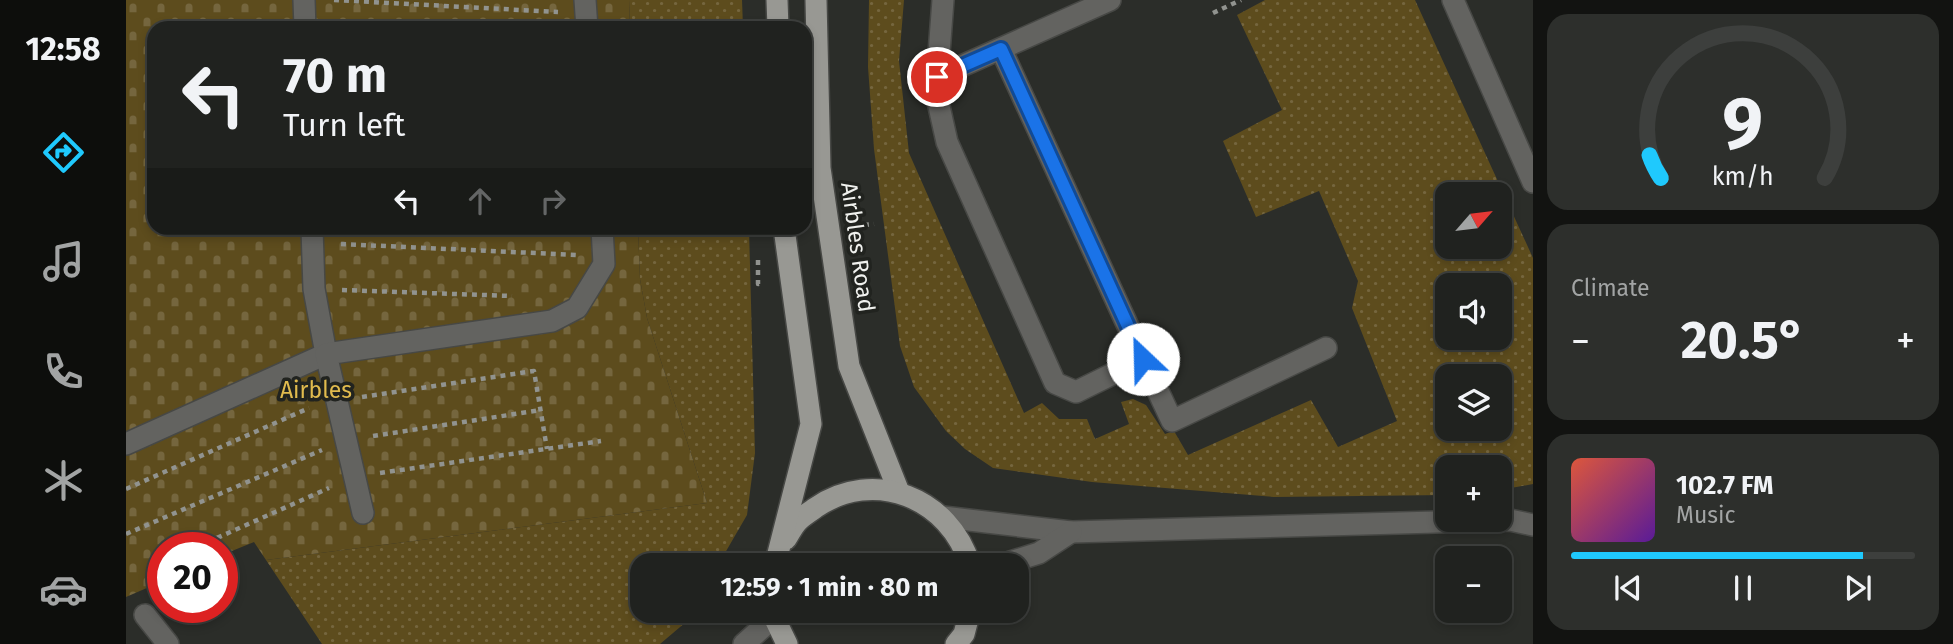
<!DOCTYPE html>
<html lang="en">
<head>
<meta charset="utf-8">
<style>
	:root { --surface:#20221f; --page:#2d2f2c; --text:#f1f3f6; --muted:#a2a4a4; --line:#3d3f3d; --accent:#1fc9fd }
	body { margin:0; font-family:"Fira Sans",sans-serif; background:var(--page); color:var(--text); height:100vh; display:flex; flex-direction:column; font-size:26px; white-space:nowrap }
	* { box-sizing:border-box; margin:0 }
	p { font-size:23px; color:var(--muted) }
	.icon { flex:none; width:38px; height:38px; fill:none; stroke:currentColor; stroke-width:2; stroke-linecap:round; stroke-linejoin:round }
	.map { position:relative; flex:1; overflow:hidden }
	.sheet { display:flex; flex-direction:column; gap:14px; padding:14px; background:#121311; width:420px }
	.sheet>* { flex:none }
	.top-card { position:absolute; left:21px; top:21px; width:665px; height:214px; border-radius:21px; box-shadow:0 4px 10px #0003,0 0 0 2px var(--line); background:#20221f; color:var(--text); overflow:hidden }
	.needle { width:46px; rotate:62deg }
	.tools { position:absolute; left:1309px; top:182px; display:grid; gap:14px }
	.tools a { display:grid; place-items:center; width:77px; height:77px; border-radius:14px; background:var(--surface); box-shadow:0 4px 10px #0003,0 0 0 2px var(--line); font-size:35px }
	.speed { position:absolute; left:21px; top:532px; display:flex; gap:14px; font-size:35px; font-weight:700; text-align:center }
	.speed>* { display:grid; place-content:center; width:91px; height:91px; border-radius:50%; background:var(--surface); box-shadow:0 4px 10px #0003,0 0 0 2px var(--line); line-height:1 }
	.speed .limit { border:10px solid #d22; background:#fff; color:#111 }
	.pin { position:absolute; display:grid; place-items:center; width:60px; height:60px; color:#fff; margin:-30px; border:4px solid #fff; border-radius:50%; box-shadow:0 2px 7px #0007 }
	.me { position:absolute; width:77px; margin:-38px; rotate:336deg; stroke-linejoin:round; filter:drop-shadow(0 0 5px #0008) }
	.turn { display:flex; align-items:center; gap:24px; height:147px; padding:0 21px; font-size:32px }
	.turn .icon { width:91px; height:91px; stroke-width:2.5 }
	.turn b { display:block; font-size:49px; line-height:60px }
	.lanes { display:flex; align-items:center; height:66px; padding:0 21px; background:#0003; justify-content:center; gap:35px; direction:ltr }
	.lanes .off { opacity:.35 }
	.big { font-size:52px; font-weight:700; line-height:1.1 }
	.sheet .tile { flex:1; display:flex; flex-direction:column; justify-content:center; gap:10px; min-width:0; padding:0 24px; border-radius:21px; background:var(--page) }
	.sheet .dial { align-items:center; gap:0 }
	.dial svg { height:182px; overflow:visible; fill:none; stroke:var(--line); stroke-width:7; stroke-linecap:round; text-anchor:middle }
	.dial text { fill:var(--text); stroke:none }
	.song { display:flex; align-items:center; gap:21px }
	.cover { width:84px; height:84px; border-radius:10px; background:linear-gradient(135deg,hsl(10 70% 55%),hsl(270 70% 35%)) }
	.played { height:7px; border-radius:4px; background:linear-gradient(90deg,var(--accent) 85%,var(--line) 85%) }
	.keys { display:flex; justify-content:space-around; direction:ltr }
	.heat { display:flex; justify-content:space-between; align-items:center; font-size:38px; direction:ltr }
	.trip { position:absolute; left:504px; top:553px; width:399px; height:70px; border-radius:21px; background:var(--surface); box-shadow:0 4px 10px #0003,0 0 0 2px var(--line); font-weight:700; line-height:70px; text-align:center }
	main { display:flex; flex:1; min-height:0 }
	.menu { display:flex; flex-direction:column; width:126px; justify-content:space-around; align-items:center; background:#0d0e0c; color:var(--muted) }
	.menu .icon { width:49px; height:49px }
	.menu .current { color:var(--accent) }
	.menu b { font-size:32px; color:var(--text) }
	.map>svg:first-child { display:block }
	.grass { fill:url(#grass-dots); fill-rule:evenodd }
	.cemetery { fill:url(#cemetery-stones) }
	.lines { fill:none; stroke-linecap:round; stroke-linejoin:round }
	.minor-casing { stroke:#474845; stroke-width:24 }
	.major-casing { stroke:#474845; stroke-width:24 }
	.path { stroke:#91938f; stroke-width:4.5; stroke-dasharray:5 5; stroke-linecap:butt }
	.minor { stroke:#636360; stroke-width:21 }
	.major { stroke:#989893; stroke-width:21 }
	.route-casing { stroke:#114b97; stroke-width:18 }
	.route { stroke:#1a73e8; stroke-width:12 }
	.labels { text-anchor:middle; stroke-width:7; stroke-linejoin:round; paint-order:stroke }
	.street-label { font-size:23px; fill:#f0f1ee; stroke:#21231f }
	.park-label { font-size:23px; fill:#e1bb4e; stroke:#21231f }
</style>
</head>
<body>
<main>
<nav class="menu">
<b>12:58</b>
<svg class="icon current" aria-label="directions" viewBox="0 0 24 24"><path d="M12 3l9 9-9 9-9-9zM9 14v-3h6M13 9l2 2-2 2"/></svg>
<svg class="icon" aria-label="music" viewBox="0 0 24 24"><path d="M9 18V5l10-2v13"/><circle cx="6" cy="18" r="3"/><circle cx="16" cy="16" r="3"/></svg>
<svg class="icon" aria-label="phone" viewBox="0 0 24 24"><path d="M5 4h4l2 5-3 2q2 4 5 5l2-3 5 2v4C11 20 4 13 5 4z"/></svg>
<svg class="icon" aria-label="climate" viewBox="0 0 24 24"><path d="M12 3v18M4 7l16 10M4 17L20 7"/></svg>
<svg class="icon" aria-label="car" viewBox="0 0 24 24"><path d="M5 17H2v-5l4-1 3-4h7l3 4 3 1v5h-3M9 17h6M6 11h13"/><circle cx="7" cy="17" r="2"/><circle cx="17" cy="17" r="2"/></svg>
</nav>
<div class="map">
<svg width="1407" height="644" viewBox="0 0 1407 644">
	<defs>
		<pattern id="grass-dots" width="8" height="8" patternUnits="userSpaceOnUse" patternTransform="scale(1.75)"><rect width="8" height="8" fill="#5d4c1d"/><path d="M2 2h.1M6 6h.1" fill="none" stroke="#75663e" stroke-width="1.8" stroke-linecap="round"/></pattern>
		<pattern id="cemetery-stones" width="16" height="16" patternUnits="userSpaceOnUse" patternTransform="scale(1.75)"><rect width="16" height="16" fill="#5d4c1d"/><path d="M2 7V4a2 2 0 0 1 4 0v3zM10 15v-3a2 2 0 0 1 4 0v3z" fill="#75663e"/></pattern>
	</defs>
	<rect width="100%" height="100%" fill="#2b2d29"/>
	<g class="grass">
		<path d="M503,0H616L617,28H504Z"/>
		<path d="M743,0H778L773,61L783,153L898,413L916,403L933,419H961L969,439L1003,424L995,402L1007,399L1020,405L1039,434L1048,431L1062,455L1185,400L1212,447L1271,421L1226,308L1232,281L1193,191L1130,217L1097,141L1156,110L1111,15L1139,0H1289L1407,258V484L1374,490V467H1321V495L1148,497L966,482L867,468L839,449L820,431L788,387L774,346L748,149L742,67ZM1321,194H1374V247H1321ZM1321,285H1374V338H1321ZM1321,376H1374V429H1321Z"/>
		<path d="M512,228H623L629,453L621,515L592,565H516V611H566L560,622L534,644H196L140,560L581,503L521,318L514,279Z"/>
	</g>
	<path class="cemetery" d="M0,0H503L504,28H28V228H512L514,279L521,318L581,503L140,560L128,542L96,555V548H37V581L0,597Z"/>
	<g class="lines">
		<defs>
			<g id="minor">
				<path d="M178,0L179,28"/>
				<path d="M459,0L461,28"/>
				<path d="M817,0L810,93L821,142L929,383L950,392L1017,359L1046,421L1200,348"/>
				<path d="M1327,0L1407,182"/>
				<path d="M875,49L1017,359"/>
				<path d="M811,77L984,0"/>
				<path d="M0,444L200,354L188,289L186,228"/>
				<path d="M237,513L200,354L426,321L451,308L478,264L476,228"/>
				<path d="M817,517L945,532L1384,520L1407,525"/>
				<path d="M875,565L913,553L945,532"/>
				<path d="M19,615L42,644"/>
				<path d="M618,644L648,617"/>
			</g>
			<g id="major">
				<path d="M651,0L652,28"/>
				<path d="M690,0L694,168L723,366L773,492"/>
				<path d="M660,539C664,533 667,526 672,521C677,516 684,512 689,508C748,467 824,498 844,565"/>
				<path d="M649,565L685,424L658,228"/>
				<path d="M648,611V617L661,644"/>
				<path d="M830,644L838,634L844,611"/>
			</g>
		</defs>
		<use href="#minor" class="minor-casing"/>
		<use href="#major" class="major-casing"/>
		<g class="path">
			<path d="M208,0L432,12"/>
			<path d="M1087,13L1115,0"/>
			<path d="M728,226L748,224"/>
			<path d="M215,244L451,255"/>
			<path d="M632,260V284L637,283"/>
			<path d="M216,290L386,296"/>
			<path d="M236,397L408,371L421,449"/>
			<path d="M247,436L415,410"/>
			<path d="M254,473L475,441"/>
			<path d="M0,489L183,408"/>
			<path d="M0,534L196,450"/>
			<path d="M82,542L203,488"/>
		</g>
		<use href="#minor" class="minor"/>
		<use href="#major" class="major"/>
	</g>
	<g class="lines">
		<defs>
			<path id="route" d="M811,77L875,49L1017,359"/>
		</defs>
		<use href="#route" class="route-casing"/>
		<use href="#route" class="route"/>
	</g>
	<g class="labels">
		<g class="street-label">
			<text transform="translate(732 247) rotate(82)" y="8">Airbles Road</text>
		</g>
		<g class="park-label">
			<text x="190" y="398">Airbles</text>
		</g>
	</g>
</svg>
<div class="tools">
<a><svg class="needle" viewBox="-14 -14 28 28"><path d="M0-13l5 13h-10z" fill="#e53935"/><path d="M0 13l5-13h-10z" fill="#a2a4a4"/></svg></a>
<a><svg class="icon" aria-label="sound" viewBox="0 0 24 24"><path d="M4 9h4l5-4v14l-5-4H4zM17 9q2 3 0 6"/></svg></a>
<a><svg class="icon" aria-label="layers" viewBox="0 0 24 24"><path d="M12 4l9 5-9 5-9-5zM3 14l9 5 9-5"/></svg></a>
<a>+</a>
<a>−</a>
</div>
<div class="speed"><div class="limit">20</div></div>
<div class="pin" style="left:811px;top:77px;background:#d93025"><svg class="icon" aria-label="arrive" viewBox="0 0 24 24"><path d="M6 21V4h12l-3 4 3 4H6"/></svg></div>
<svg class="me" style="left:1017px;top:359px" viewBox="-20 -20 40 40"><circle r="19" fill="#fff"/><path d="M0-13L10 11 0 6-10 11z" fill="#1a73e8"/></svg>
<div class="trip">12:59 · 1 min · 80 m</div>
<div class="top-card">
<div class="turn"><svg class="icon" aria-label="left" viewBox="0 0 24 24"><path d="M17 20v-9H6M10 6l-5 5 5 5"/></svg><div><b>70 m</b>Turn left</div></div>
<div class="lanes"><svg class="icon" aria-label="left" viewBox="0 0 24 24"><path d="M17 20v-9H6M10 6l-5 5 5 5"/></svg><svg class="icon off" aria-label="ahead" viewBox="0 0 24 24"><path d="M12 20V5M6 11l6-6 6 6"/></svg><svg class="icon off" aria-label="right" viewBox="0 0 24 24"><path d="M7 20v-9h11M14 6l5 5-5 5"/></svg></div>
</div>
</div>
<section class="sheet">
<div class="tile dial"><svg viewBox="0 0 100 80">
<path d="M14 69A42 42 0 1 1 86 69"/>
<path d="M14 69A42 42 0 0 1 9 59" stroke="#1fc9fd"/>
<text x="50" y="56" font-size="32" font-weight="700">9</text>
<text x="50" y="72" font-size="11">km/h</text>
</svg></div>
<div class="tile"><p>Climate</p>
<div class="heat"><a>−</a><b class="big">20.5°</b><a>+</a></div>
</div>
<div class="tile">
<div class="song"><i class="cover"></i><div><b>102.7 FM</b><p>Music</p></div></div>
<div class="played"></div>
<div class="keys"><svg class="icon" aria-label="previous" viewBox="0 0 24 24"><path d="M18 5L8 12l10 7zM5 5v14"/></svg><svg class="icon" aria-label="pause" viewBox="0 0 24 24"><path d="M8 5v14M16 5v14"/></svg><svg class="icon" aria-label="next" viewBox="0 0 24 24"><path d="M6 5l10 7-10 7zM19 5v14"/></svg></div>
</div>
</section>
</main>
</body>
</html>
